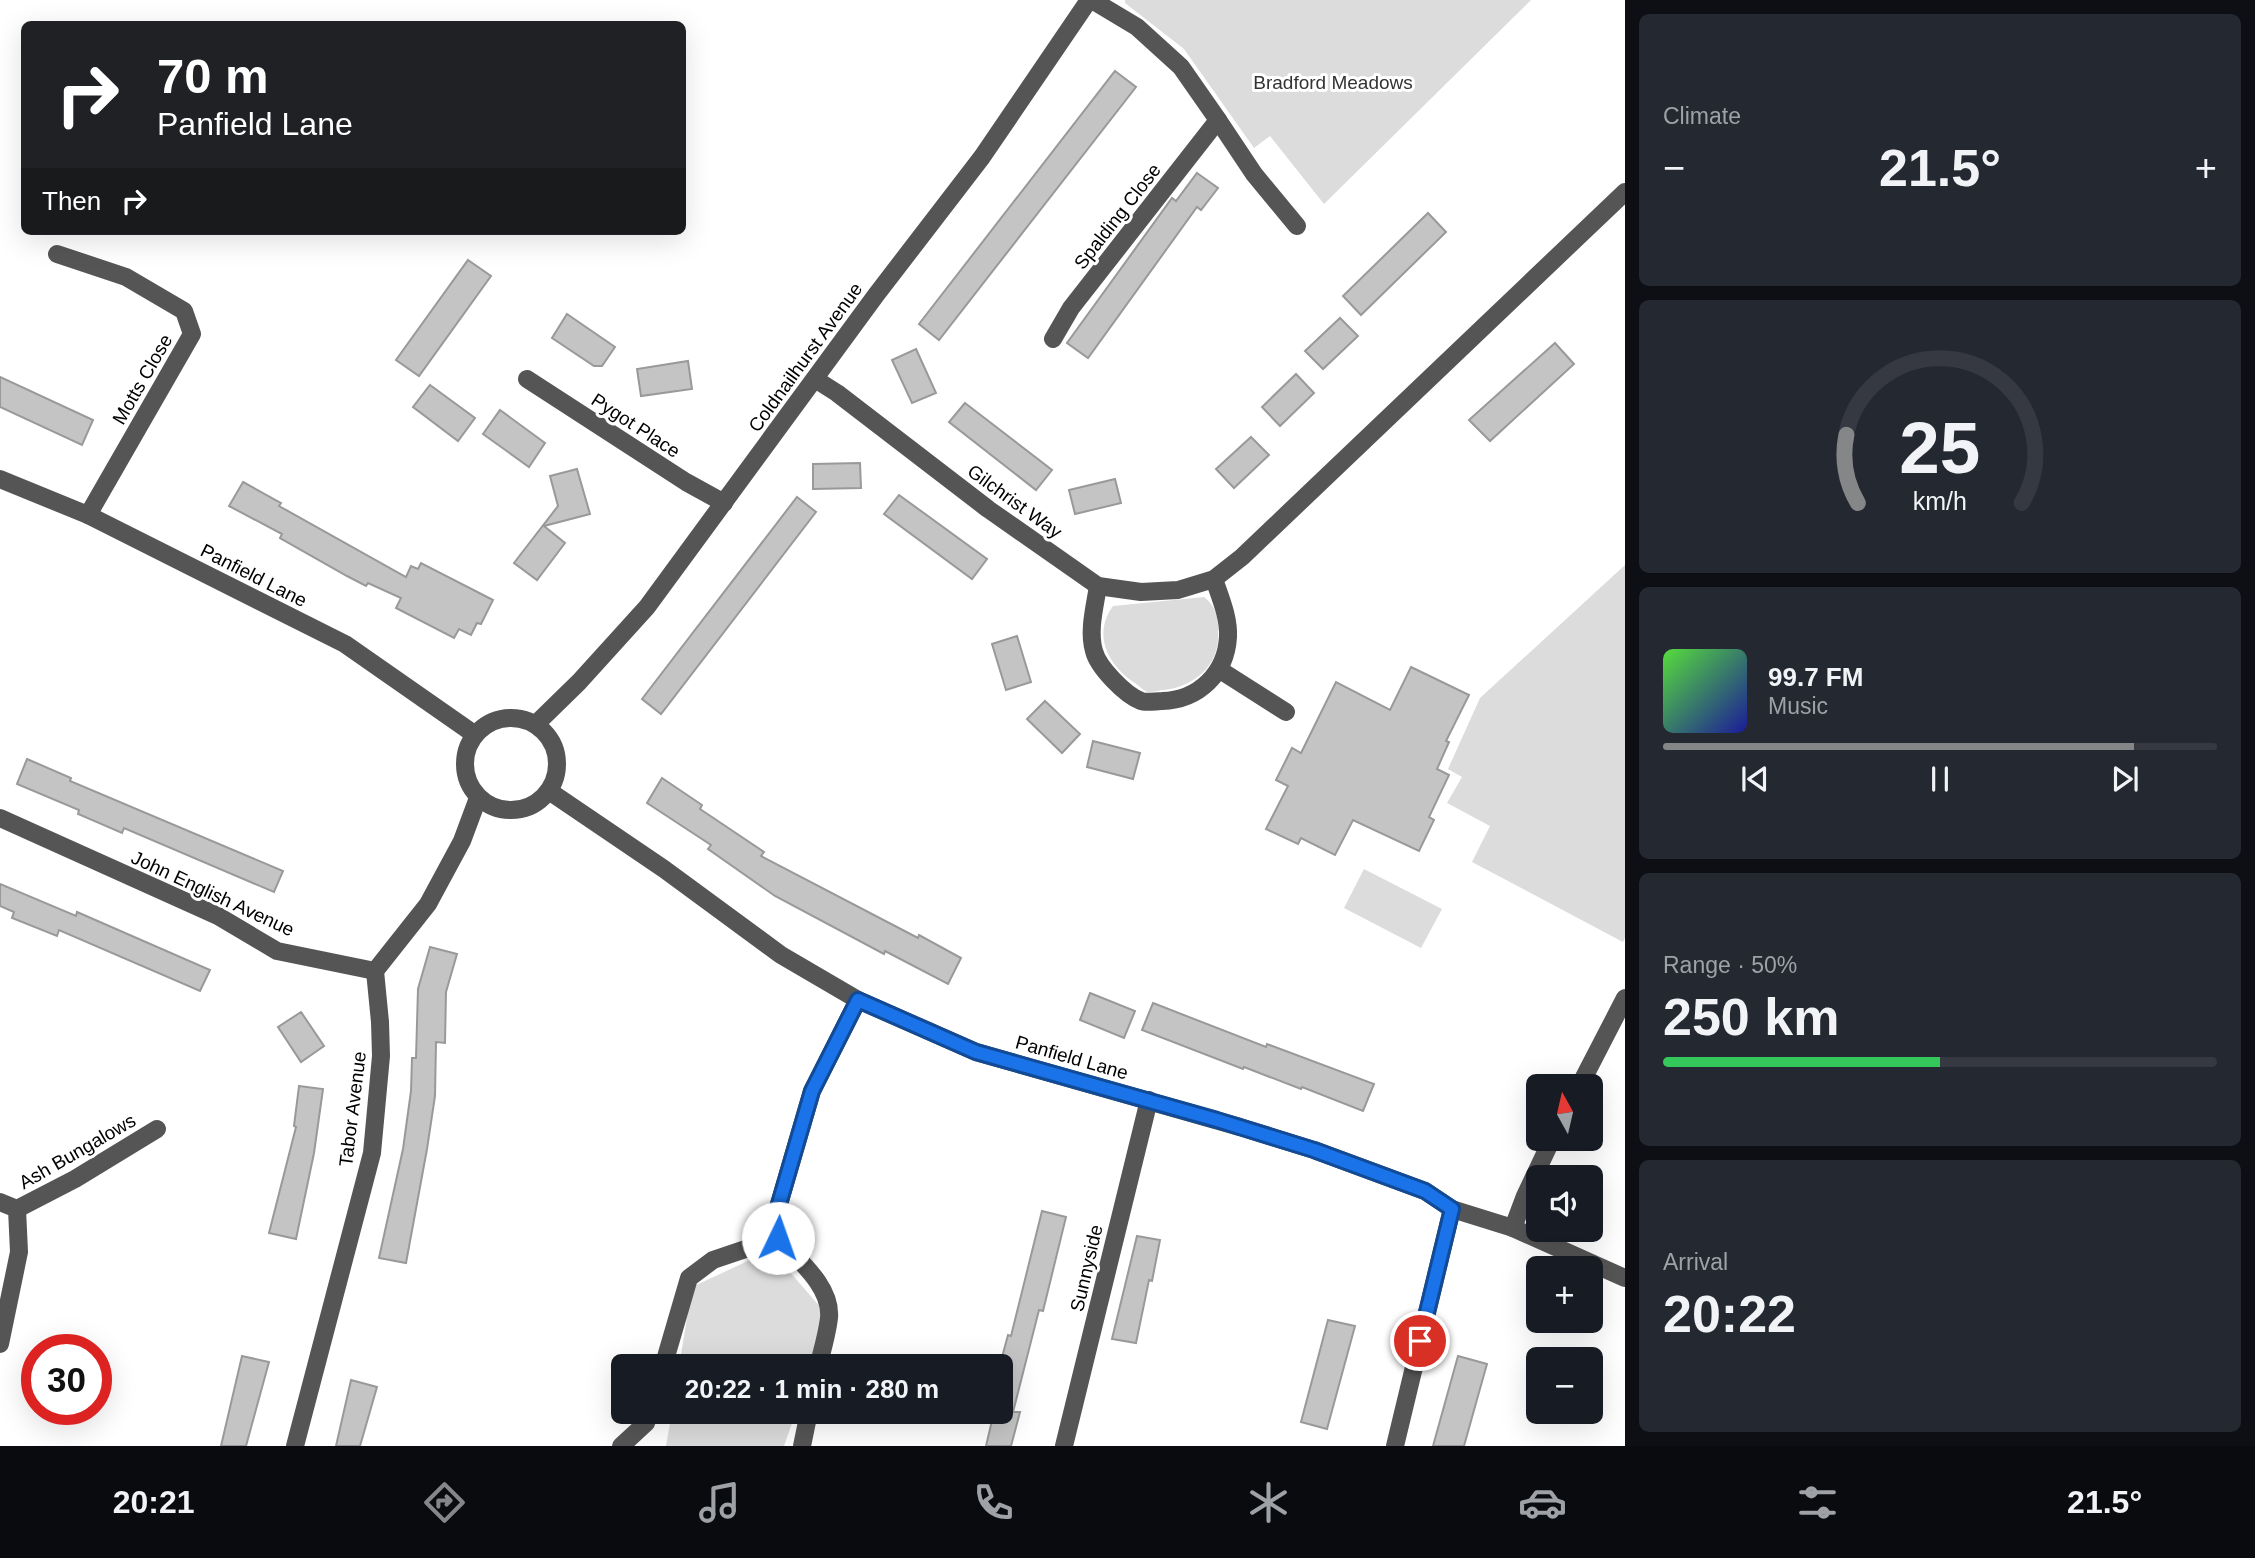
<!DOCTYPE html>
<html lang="en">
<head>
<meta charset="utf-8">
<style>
	:root { --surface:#171b24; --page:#242831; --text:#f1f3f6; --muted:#9ea1a6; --line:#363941; --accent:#858687 }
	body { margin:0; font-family:Helvetica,sans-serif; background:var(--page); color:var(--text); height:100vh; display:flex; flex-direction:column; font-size:26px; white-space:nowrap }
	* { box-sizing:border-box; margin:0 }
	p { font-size:23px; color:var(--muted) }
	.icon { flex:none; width:38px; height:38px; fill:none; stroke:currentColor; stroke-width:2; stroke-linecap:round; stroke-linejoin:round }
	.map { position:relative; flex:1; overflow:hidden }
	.details { display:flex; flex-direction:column; gap:14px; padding:14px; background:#0d0f14; width:630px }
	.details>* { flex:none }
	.hud { position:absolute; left:21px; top:21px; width:665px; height:214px; border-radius:10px; box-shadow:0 7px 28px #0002; background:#202124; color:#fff; overflow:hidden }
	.needle { width:46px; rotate:352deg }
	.controls { position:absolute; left:1526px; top:1074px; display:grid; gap:14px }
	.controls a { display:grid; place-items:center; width:77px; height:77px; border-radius:10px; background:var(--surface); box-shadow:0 7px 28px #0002; font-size:35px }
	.speed { position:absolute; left:21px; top:1334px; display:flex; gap:14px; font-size:35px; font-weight:700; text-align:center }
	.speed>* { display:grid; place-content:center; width:91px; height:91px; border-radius:50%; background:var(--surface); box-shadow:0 7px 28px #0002; line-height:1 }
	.speed .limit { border:10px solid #d22; background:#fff; color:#111 }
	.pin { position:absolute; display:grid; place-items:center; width:60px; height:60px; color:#fff; margin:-30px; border:4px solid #fff; border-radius:50%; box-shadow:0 2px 7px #0007 }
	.me { position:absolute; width:77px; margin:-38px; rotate:3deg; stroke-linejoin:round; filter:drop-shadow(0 0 5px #0008) }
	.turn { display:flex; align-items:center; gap:24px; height:147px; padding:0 21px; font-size:32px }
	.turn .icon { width:91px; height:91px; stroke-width:2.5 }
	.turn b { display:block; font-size:49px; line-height:60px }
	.then { display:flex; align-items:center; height:66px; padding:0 21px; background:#0003; gap:14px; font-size:26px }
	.big { font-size:52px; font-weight:800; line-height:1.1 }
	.details .widget { flex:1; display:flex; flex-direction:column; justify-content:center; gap:10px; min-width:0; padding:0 24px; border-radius:10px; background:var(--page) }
	.details .dial { align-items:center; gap:0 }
	.dial svg { height:182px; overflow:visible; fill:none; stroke:var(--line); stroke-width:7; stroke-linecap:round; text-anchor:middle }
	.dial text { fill:var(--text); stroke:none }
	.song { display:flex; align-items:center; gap:21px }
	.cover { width:84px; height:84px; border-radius:10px; background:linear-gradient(135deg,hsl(110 70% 55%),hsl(240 70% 35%)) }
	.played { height:7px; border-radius:4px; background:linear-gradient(90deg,var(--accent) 85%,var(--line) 85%) }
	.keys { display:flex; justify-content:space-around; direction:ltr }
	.heat { display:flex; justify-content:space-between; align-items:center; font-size:38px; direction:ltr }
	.charge { height:10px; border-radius:5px; background:linear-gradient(90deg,#34c759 50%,var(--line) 0) }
	.trip { position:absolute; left:611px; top:1354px; width:402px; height:70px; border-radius:10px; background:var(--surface); box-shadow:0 7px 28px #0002; font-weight:800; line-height:70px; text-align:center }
	.dock { display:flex; height:112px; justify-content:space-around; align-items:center; background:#090b0e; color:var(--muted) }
	.dock .icon { width:49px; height:49px }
	.dock .active { color:var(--accent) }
	.dock b { font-size:32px; color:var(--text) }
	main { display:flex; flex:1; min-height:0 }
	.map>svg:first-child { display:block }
	.green { fill:#dcdcdc }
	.building { fill:#c4c4c4; stroke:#999; stroke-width:2 }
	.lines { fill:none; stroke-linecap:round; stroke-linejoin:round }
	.minor { stroke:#555; stroke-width:18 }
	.route-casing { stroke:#114b97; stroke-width:18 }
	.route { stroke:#1a73e8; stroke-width:12 }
	.labels { text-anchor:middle; stroke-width:6; stroke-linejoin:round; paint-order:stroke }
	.park-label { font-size:19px; fill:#333; stroke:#fff }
	.street-label { font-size:19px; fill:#000; stroke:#fff }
</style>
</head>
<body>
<main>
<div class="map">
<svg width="1625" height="1446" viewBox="0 0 1625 1446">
	<rect width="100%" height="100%" fill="#fff"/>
	<g class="green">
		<path d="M1125,0H1531L1324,204L1270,136L1254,148L1184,49L1125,3Z"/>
		<path d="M1625,565V938L1623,942L1472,862L1490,826L1447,803L1462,777L1448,769L1480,698Z"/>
		<path d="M1204,597C1218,608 1219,622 1218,640C1216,669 1191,687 1164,690C1160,690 1152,693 1148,692C1144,691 1138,685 1135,683C1108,666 1092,634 1113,606Z"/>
		<path d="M1364,869L1442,909L1421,948L1344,908Z"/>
		<path d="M752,1259L782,1263L829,1317L812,1367H679L692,1287Z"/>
		<path d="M672,1412H796L784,1446H666Z"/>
	</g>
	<g class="building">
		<path d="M1115,71L1136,87L939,340L919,324Z"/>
		<path d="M1197,173L1218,188L1201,210L1197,207L1088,358L1067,343L1172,198L1176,201Z"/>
		<path d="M1428,213L1446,232L1361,315L1343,296Z"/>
		<path d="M468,260L491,276L419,376L396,360Z"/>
		<path d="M567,314L615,347L602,366H594L552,338Z"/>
		<path d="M1340,318L1358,336L1323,369L1305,351Z"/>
		<path d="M1555,343L1574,364L1490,441L1469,420Z"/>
		<path d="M916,349L936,393L912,403L892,360Z"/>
		<path d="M688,361L692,389L641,396L637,369Z"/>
		<path d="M1296,374L1314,393L1280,426L1262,407Z"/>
		<path d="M0,377L93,420L82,445L0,407Z"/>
		<path d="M430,385L475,418L458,441L413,407Z"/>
		<path d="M965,403L1052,470L1036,490L949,422Z"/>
		<path d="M500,410L545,443L529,467L483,434Z"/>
		<path d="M1251,437L1269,455L1234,488L1216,469Z"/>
		<path d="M860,463L861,488L813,489V464Z"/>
		<path d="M577,469L590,514L544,526L565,543L537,580L514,563L558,506L550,476Z"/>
		<path d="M1115,479L1121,503L1075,514L1069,490Z"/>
		<path d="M243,482L281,503L279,506L406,577L411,566L418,569L421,563L493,600L481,624L477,623L471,635L459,629L454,638L396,608L401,598L368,583L366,586L347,576L280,538L282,534L229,506Z"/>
		<path d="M899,495L987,559L972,579L884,514Z"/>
		<path d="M797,497L816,512L661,714L642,699Z"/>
		<path d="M1017,636L1031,682L1006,690L992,644Z"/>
		<path d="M1411,667L1469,695L1446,741L1449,742L1437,769L1449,775L1429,817L1434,820L1419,851L1353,820L1335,855L1301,838L1298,844L1266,829L1288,786L1276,780L1292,748L1301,753L1336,682L1390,710Z"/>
		<path d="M1045,701L1080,734L1062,753L1027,719Z"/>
		<path d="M1093,741L1140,753L1133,779L1087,767Z"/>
		<path d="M27,759L71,778L70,781L283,871L274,892L124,828L122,833L78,814L79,810L17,784Z"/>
		<path d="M662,778L702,805L700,809L764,852L761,856L918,938L919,935L961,958L948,984L885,951L884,954L775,896L708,849L711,845L647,803Z"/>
		<path d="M0,884L76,916L77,912L210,970L200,991L59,930L57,936L12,918L14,912L0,906Z"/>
		<path d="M430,947L457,954L446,992L445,1043L436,1042L435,1096L427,1149L406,1263L379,1258L403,1149L411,1091L412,1058H416L418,989Z"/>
		<path d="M1090,993L1135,1011L1124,1038L1080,1020Z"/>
		<path d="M1153,1003L1266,1047L1267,1044L1374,1084L1363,1111L1302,1087L1301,1089L1244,1067L1243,1069L1142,1030Z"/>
		<path d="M301,1012L324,1046L301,1062L278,1027Z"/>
		<path d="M299,1086L323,1089L314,1153L296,1239L269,1233L296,1127L294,1126Z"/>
		<path d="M1042,1211L1066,1217L1043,1311L1039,1310L1013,1412H1020L1011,1446H986L994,1412H1001V1361L1008,1335L1011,1336Z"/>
		<path d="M1137,1236L1160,1240L1152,1281L1149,1280L1136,1343L1112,1339Z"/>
		<path d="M1328,1320L1355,1326L1327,1429L1301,1422Z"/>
		<path d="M242,1356L269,1362L246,1446H221Z"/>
		<path d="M1458,1356L1487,1364L1476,1403L1464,1446H1433Z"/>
		<path d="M351,1380L377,1387L360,1446H336Z"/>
	</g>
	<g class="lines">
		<g class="minor">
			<path d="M1218,120L1254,174L1297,226"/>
			<path d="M57,254L126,277L184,311L192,334L88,515"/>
			<path d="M1053,339L1071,308L1218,120L1181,67L1137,27L1092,0"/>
			<path d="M527,379L686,482L724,503"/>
			<path d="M815,379L837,393L988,509L1098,586L1141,592L1178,590L1214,579L1242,557L1625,192"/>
			<path d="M0,479L88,515L345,644L474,734"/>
			<path d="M1098,586C1095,606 1088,631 1094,651C1098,667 1125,695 1141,701C1146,703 1156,701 1162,701C1199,700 1226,673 1228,637C1229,617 1220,597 1214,579"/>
			<path d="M1220,670L1286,712"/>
			<circle cx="511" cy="764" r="46"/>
			<path d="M536,724L579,682L647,607L876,295L982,157L1089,0"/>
			<path d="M549,791L664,869L781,955L858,1000L976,1052L1240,1127L1314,1150L1425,1191L1452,1209L1513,1228L1625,1278"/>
			<path d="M0,818L218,916L277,951L375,971"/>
			<path d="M1579,1087L1625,998"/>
			<path d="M0,1202L17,1209L19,1252L0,1344"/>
			<path d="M17,1209L75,1179L157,1129"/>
			<path d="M1513,1228L1525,1196L1552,1139"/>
			<path d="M663,1367L689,1278L713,1260L778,1238"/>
			<path d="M818,1367C822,1351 827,1335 829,1318C832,1286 797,1259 778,1238L777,1211L812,1091L858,1000"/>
			<path d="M295,1446L372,1153L381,1056L380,1022L375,971L428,904L462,841L478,798"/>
			<path d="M621,1446L646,1423L650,1412"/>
			<path d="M802,1446L809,1412"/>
			<path d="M1064,1446L1149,1100"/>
			<path d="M1395,1446L1452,1209"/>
		</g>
	</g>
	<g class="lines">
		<defs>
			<path id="route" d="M778,1238L777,1211L812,1091L858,1000L976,1052L1217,1120L1314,1150L1425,1191L1452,1209L1420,1341"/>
		</defs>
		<use href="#route" class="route-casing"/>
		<use href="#route" class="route"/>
	</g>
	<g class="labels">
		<g class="park-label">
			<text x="1333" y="89">Bradford Meadows</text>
		</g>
		<g class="street-label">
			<text transform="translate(1117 216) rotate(-52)" y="7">Spalding Close</text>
			<text transform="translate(805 357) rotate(-54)" y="7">Coldnailhurst Avenue</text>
			<text transform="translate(142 379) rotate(-60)" y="7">Motts Close</text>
			<text transform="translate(636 425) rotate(33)" y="7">Pygot Place</text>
			<text transform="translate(1015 501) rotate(36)" y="7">Gilchrist Way</text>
			<text transform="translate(254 575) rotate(27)" y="7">Panfield Lane</text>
			<text transform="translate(213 893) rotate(25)" y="7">John English Avenue</text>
			<text transform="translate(1072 1057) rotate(16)" y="7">Panfield Lane</text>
			<text transform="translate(352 1109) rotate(-83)" y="7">Tabor Avenue</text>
			<text transform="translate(77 1151) rotate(-30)" y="7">Ash Bungalows</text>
			<text transform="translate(1086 1268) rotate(-77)" y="7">Sunnyside</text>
		</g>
	</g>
</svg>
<div class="controls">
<a><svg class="needle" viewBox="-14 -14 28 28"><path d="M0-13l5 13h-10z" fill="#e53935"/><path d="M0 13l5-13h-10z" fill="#9ea1a6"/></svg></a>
<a><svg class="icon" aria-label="sound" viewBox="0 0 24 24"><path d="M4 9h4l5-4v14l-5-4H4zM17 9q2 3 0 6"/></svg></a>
<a>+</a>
<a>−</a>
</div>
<div class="speed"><div class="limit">30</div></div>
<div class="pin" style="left:1420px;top:1341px;background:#d93025"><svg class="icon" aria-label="arrive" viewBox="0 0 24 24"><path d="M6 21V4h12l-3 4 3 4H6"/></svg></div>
<svg class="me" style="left:778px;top:1238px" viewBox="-20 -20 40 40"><circle r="19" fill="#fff"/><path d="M0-13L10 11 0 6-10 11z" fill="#1a73e8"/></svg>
<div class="trip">20:22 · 1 min · 280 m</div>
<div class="hud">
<div class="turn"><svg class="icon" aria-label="right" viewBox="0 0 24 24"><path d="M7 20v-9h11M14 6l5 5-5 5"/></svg><div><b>70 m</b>Panfield Lane</div></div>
<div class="then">Then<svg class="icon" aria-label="right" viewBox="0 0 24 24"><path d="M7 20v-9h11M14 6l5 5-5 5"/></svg></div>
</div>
</div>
<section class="details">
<div class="widget"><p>Climate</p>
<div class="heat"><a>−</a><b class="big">21.5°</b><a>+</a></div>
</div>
<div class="widget dial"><svg viewBox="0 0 100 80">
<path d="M14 69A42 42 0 1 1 86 69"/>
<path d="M14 69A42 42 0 0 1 9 39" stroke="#858687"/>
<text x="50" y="56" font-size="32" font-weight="700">25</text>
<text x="50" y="72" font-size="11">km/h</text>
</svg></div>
<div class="widget">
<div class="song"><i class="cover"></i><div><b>99.7 FM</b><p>Music</p></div></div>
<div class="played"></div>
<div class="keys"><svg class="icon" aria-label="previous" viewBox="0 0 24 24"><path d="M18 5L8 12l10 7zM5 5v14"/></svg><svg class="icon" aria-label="pause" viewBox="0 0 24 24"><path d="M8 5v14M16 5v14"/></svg><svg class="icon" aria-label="next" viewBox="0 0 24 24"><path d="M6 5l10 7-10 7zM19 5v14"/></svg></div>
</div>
<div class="widget"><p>Range · 50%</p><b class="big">250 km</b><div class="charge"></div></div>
<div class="widget"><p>Arrival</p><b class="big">20:22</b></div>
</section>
</main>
<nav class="dock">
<b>20:21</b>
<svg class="icon active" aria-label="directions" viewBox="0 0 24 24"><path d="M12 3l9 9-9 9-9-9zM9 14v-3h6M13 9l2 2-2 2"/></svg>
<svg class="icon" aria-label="music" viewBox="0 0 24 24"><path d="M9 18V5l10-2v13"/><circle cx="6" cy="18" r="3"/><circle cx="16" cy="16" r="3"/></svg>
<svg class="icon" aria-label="phone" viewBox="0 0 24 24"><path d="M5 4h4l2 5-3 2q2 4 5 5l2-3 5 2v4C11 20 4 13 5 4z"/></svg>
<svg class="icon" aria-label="climate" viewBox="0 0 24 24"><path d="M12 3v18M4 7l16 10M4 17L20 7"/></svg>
<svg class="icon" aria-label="car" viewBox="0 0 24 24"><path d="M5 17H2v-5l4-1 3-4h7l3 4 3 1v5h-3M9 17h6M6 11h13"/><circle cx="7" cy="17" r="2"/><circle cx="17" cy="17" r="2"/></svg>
<svg class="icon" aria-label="filters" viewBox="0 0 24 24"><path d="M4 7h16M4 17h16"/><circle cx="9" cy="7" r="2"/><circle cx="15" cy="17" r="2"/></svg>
<b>21.5°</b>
</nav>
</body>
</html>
